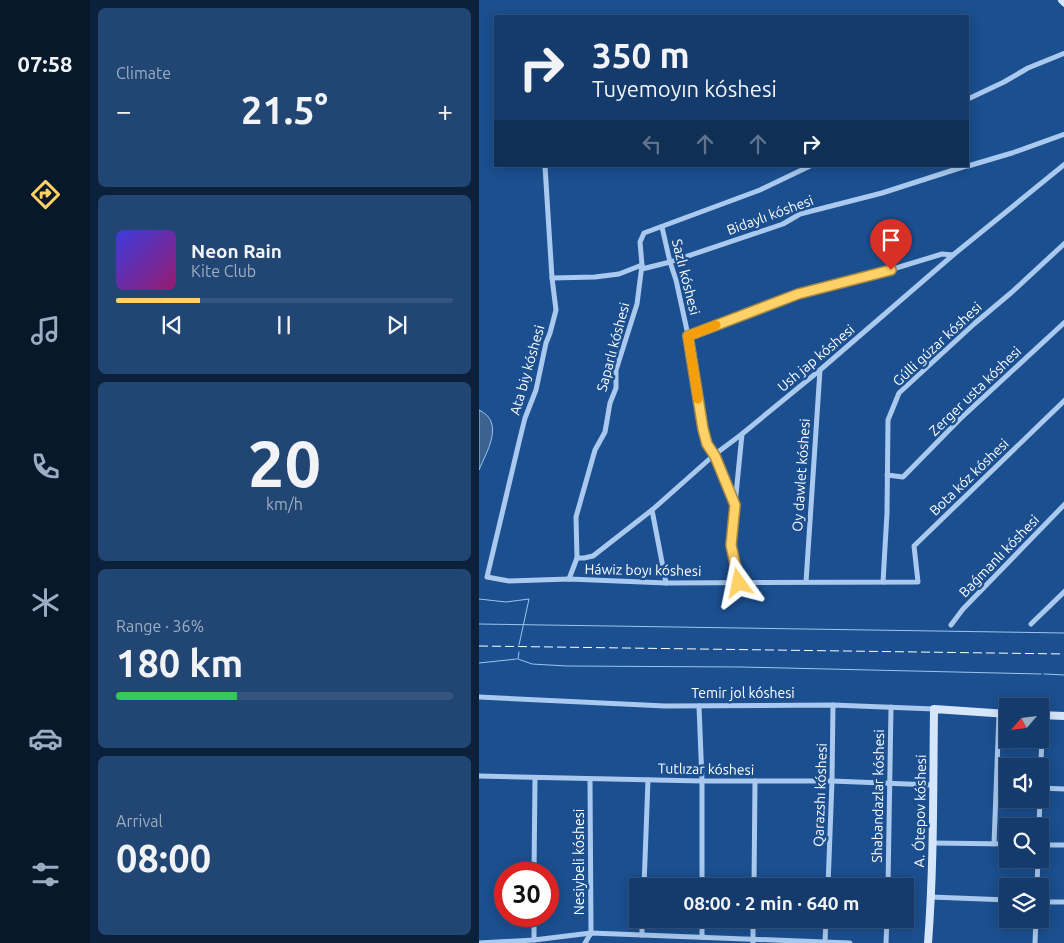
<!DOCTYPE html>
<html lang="en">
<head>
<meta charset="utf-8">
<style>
	:root { --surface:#143b6b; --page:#214673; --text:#f1f3f6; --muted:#9dadc1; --line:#33557e; --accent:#ffd166 }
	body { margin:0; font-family:Ubuntu,sans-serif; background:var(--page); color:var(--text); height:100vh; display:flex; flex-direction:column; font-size:19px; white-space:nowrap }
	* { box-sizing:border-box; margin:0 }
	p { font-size:16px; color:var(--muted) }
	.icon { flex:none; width:28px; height:28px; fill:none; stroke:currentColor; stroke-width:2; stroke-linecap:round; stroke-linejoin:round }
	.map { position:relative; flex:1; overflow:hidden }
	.panel { display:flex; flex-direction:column; gap:8px; padding:8px; background:#0b203b; width:389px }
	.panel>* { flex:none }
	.hud { position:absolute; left:15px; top:15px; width:475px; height:152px; border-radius:0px; box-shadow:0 2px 12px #0003,0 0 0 1px var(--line); background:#143b6b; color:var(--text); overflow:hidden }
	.needle { width:32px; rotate:242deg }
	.controls { position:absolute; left:520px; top:698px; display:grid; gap:10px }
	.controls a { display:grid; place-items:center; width:50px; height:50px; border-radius:0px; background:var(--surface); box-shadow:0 2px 12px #0003,0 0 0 1px var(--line); font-size:25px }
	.speed { position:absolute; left:15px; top:862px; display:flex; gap:10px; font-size:25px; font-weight:700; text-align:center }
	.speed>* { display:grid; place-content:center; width:65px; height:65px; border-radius:50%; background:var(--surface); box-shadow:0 2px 12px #0003,0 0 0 1px var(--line); line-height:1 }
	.speed .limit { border:8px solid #d22; background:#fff; color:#111 }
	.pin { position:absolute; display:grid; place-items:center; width:42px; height:42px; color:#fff; margin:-51px -21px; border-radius:50% 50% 50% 0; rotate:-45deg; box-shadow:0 0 5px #0007 }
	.pin .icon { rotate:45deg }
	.me { position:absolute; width:55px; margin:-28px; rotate:348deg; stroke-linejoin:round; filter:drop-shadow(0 0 4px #0008) }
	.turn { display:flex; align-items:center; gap:18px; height:105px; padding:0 15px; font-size:22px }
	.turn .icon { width:65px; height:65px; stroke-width:2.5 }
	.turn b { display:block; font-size:35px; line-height:42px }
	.lanes { display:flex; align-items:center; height:48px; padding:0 15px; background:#0003; justify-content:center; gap:25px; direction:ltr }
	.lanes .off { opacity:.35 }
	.big { font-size:38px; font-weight:600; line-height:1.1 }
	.panel .widget { flex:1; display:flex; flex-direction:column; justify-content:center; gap:8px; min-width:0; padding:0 18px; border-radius:8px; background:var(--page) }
	.panel .dial { align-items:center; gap:0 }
	.dial b { font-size:65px; line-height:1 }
	.song { display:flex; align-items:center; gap:15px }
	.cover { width:60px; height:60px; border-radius:8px; background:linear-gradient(135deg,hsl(240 70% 55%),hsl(320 70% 35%)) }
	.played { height:5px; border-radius:2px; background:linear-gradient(90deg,var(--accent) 25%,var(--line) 25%) }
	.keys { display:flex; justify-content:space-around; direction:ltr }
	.heat { display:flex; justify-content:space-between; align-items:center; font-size:28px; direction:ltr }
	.charge { height:8px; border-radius:4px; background:linear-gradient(90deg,#34c759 36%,var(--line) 0) }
	.trip { position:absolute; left:150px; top:878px; width:285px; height:50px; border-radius:0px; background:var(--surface); box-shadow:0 2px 12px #0003,0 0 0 1px var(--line); font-weight:600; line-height:50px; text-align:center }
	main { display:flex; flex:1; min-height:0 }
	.tabs { display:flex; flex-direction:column; width:90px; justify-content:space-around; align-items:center; background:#08182b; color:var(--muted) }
	.tabs .icon { width:35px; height:35px }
	.tabs .on { color:var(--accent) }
	.tabs b { font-size:22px; color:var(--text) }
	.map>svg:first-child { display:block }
	.water { fill:#3c6290; stroke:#9cc4f0 }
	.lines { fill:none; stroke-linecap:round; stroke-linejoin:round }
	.stream { stroke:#9cc4f0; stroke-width:1 }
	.street { stroke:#a9c9ee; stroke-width:5 }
	.secondary { stroke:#d6e6fa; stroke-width:8 }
	.rail { stroke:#fff; stroke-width:1; stroke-dasharray:9 4; stroke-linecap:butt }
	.route-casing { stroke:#a68842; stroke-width:12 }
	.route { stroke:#ffd166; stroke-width:9 }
	.slow { stroke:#f59e0b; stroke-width:9 }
	.labels { text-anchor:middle; stroke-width:5; stroke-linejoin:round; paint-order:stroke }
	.street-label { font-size:14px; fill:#fff; stroke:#1b4f8f }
</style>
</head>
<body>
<main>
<nav class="tabs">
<b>07:58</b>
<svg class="icon on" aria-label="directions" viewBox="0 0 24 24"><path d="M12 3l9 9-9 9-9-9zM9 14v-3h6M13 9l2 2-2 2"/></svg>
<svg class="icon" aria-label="music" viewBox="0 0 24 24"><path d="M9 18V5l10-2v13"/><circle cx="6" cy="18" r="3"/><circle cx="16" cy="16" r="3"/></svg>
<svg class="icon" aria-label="phone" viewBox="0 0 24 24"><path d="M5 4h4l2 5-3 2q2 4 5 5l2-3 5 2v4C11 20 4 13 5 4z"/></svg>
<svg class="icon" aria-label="climate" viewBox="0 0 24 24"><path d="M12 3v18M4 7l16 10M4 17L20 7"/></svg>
<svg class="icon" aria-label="car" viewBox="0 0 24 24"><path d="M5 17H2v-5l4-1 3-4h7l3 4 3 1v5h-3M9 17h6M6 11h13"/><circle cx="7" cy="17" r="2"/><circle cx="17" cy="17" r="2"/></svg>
<svg class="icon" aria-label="filters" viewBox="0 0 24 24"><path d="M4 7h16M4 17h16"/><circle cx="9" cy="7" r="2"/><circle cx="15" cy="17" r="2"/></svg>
</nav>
<section class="panel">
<div class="widget"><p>Climate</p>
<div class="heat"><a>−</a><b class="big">21.5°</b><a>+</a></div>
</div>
<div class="widget">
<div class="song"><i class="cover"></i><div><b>Neon Rain</b><p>Kite Club</p></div></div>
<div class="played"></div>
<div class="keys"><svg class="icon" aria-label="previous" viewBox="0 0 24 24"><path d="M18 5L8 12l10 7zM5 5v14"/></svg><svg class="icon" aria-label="pause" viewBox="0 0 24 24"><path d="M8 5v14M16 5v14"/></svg><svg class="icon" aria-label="next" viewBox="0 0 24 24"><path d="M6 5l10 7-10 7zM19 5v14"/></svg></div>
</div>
<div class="widget dial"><b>20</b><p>km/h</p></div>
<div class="widget"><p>Range · 36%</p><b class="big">180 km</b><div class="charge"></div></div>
<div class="widget"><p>Arrival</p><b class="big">08:00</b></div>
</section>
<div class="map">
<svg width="586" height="943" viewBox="0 0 586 943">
	<rect width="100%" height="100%" fill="#1b4f8f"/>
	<path class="water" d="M0,410C26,422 8,451 0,470Z"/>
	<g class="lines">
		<g class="stream">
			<path d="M0,599L27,602L50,599L40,645"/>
			<path d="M0,624L586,633"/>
			<path d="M40,652L39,659L53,664L88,666L262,667L562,674"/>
			<path d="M0,663L38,659"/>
			<path d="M565,674L586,675"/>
		</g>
		<g class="street">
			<path d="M489,99L525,82L549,68L586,53"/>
			<path d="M66,166L73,278L77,310L71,333L67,343L57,390L46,418L41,438L8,577L30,581L90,579L187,583L439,582L435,546L586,400"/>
			<path d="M489,166L533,153L586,134"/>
			<path d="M183,227L191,262L197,280L209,335L224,429L228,444L235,455L256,505"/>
			<path d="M163,269L191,262L304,224L321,214L403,193L487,166"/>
			<path d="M73,278L116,277L140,274L163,265"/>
			<path d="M209,335L319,294L394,275L463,254L474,255"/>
			<path d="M408,475L424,477L481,419L586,322"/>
			<path d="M173,510L187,583"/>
			<path d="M98,558H105L114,556L173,510L235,455L263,434L341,370L474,255L586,164"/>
			<path d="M90,579L98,558L97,517L116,450L126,432L131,403L137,388V370L158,304L163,265L161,242L165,233L281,190L331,166"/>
			<path d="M327,582L341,370"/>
			<path d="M404,582L408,513L409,420L420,393L495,324L533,292L586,243"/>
			<path d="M260,583L252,545L263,434"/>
			<path d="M552,624L586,591"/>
			<path d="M472,625L484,609L586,504"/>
			<path d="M0,697L186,706L354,705L455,709"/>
			<path d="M220,706L223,781V886"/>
			<path d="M0,776L223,781H353L454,785"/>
			<path d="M561,784L564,715"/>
			<path d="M561,788L586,789"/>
			<path d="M560,826L561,799"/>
			<path d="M454,843L529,844"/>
			<path d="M515,844L520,713"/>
			<path d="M561,845H586"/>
			<path d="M55,874L56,778"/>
			<path d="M165,886L169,780"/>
			<path d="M275,886L276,781"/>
			<path d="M349,886L353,781L354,705"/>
			<path d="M409,886L412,707"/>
			<path d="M558,886L559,859"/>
			<path d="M452,897L529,900"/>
			<path d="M561,902H586"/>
			<path d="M223,919V937"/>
			<path d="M163,935V919"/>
			<path d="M55,940V916"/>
			<path d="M346,942L347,919"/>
			<path d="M0,943L55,940L112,933L371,943"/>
			<path d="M106,943L112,933L111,779"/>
			<path d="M274,943V919"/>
			<path d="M407,943L408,919"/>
			<path d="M556,943L557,919"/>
		</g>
		<g class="secondary">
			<path d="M583,0L586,3"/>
			<path d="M561,715L586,716"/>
			<path d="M449,943C455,865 454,787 455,709L529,714"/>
		</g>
		<path class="rail" d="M0,646L586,654"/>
	</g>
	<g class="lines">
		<defs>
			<path id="route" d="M260,583L252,545L256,505L236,456L228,444L224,429L209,336L319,294L412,270"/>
		</defs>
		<use href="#route" class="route-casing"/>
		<use href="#route" class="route"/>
		<path class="slow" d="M219,399L209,336L237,325"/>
	</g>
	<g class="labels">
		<g class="street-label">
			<text transform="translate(291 215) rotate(-20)" y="5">Bidaylı kóshesi</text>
			<text transform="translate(207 277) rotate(76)" y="5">Sazlı kóshesi</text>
			<text transform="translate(458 344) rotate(-43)" y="5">Gúlli gúzar kóshesi</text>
			<text transform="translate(134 347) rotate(-75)" y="5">Saparlı kóshesi</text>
			<text transform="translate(337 358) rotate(-40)" y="5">Ush jap kóshesi</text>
			<text transform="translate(48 370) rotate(-74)" y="5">Ata biy kóshesi</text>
			<text transform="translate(496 391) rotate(-44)" y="5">Zerger usta kóshesi</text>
			<text transform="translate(322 475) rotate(-86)" y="5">Oy dawlet kóshesi</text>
			<text transform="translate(490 477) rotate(-44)" y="5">Bota kóz kóshesi</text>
			<text transform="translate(520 556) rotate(-46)" y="5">Baǵmanlı kóshesi</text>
			<text transform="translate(164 570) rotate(1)" y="5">Háwiz boyı kóshesi</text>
			<text x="264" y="698">Temir jol kóshesi</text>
			<text transform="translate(227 769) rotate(1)" y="5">Tutlızar kóshesi</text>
			<text transform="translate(341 795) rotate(-88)" y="5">Qarazshı kóshesi</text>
			<text transform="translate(399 796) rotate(-89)" y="5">Shabandazlar kóshesi</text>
			<text transform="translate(441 811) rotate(-89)" y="5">A. Ótepov kóshesi</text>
			<text transform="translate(100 862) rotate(-90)" y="5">Nesiybeli kóshesi</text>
		</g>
	</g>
</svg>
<div class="controls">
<a><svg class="needle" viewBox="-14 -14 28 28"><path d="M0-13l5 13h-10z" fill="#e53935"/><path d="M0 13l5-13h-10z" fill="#9dadc1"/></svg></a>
<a><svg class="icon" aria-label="sound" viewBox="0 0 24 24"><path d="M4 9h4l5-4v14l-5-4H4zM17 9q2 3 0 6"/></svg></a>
<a><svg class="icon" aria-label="search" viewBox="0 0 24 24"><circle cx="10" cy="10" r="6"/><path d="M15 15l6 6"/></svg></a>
<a><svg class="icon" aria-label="layers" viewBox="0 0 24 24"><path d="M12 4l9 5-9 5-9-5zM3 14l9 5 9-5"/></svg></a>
</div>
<div class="speed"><div class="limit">30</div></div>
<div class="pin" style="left:412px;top:270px;background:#d93025"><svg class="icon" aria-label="arrive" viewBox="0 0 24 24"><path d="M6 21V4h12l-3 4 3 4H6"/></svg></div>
<svg class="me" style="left:260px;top:583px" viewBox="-20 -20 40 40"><path d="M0-17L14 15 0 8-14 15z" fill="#ffd166" stroke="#fff" stroke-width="4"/></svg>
<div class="trip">08:00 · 2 min · 640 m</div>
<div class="hud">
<div class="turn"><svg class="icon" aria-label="right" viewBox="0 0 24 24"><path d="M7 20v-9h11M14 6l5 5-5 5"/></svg><div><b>350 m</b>Tuyemoyın kóshesi</div></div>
<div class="lanes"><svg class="icon off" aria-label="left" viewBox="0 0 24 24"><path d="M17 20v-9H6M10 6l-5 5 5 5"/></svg><svg class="icon off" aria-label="ahead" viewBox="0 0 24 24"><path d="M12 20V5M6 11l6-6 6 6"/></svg><svg class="icon off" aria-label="ahead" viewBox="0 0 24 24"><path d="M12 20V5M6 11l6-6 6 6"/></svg><svg class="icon" aria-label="right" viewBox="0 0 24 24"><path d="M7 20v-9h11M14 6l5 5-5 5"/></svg></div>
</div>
</div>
</main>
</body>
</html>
